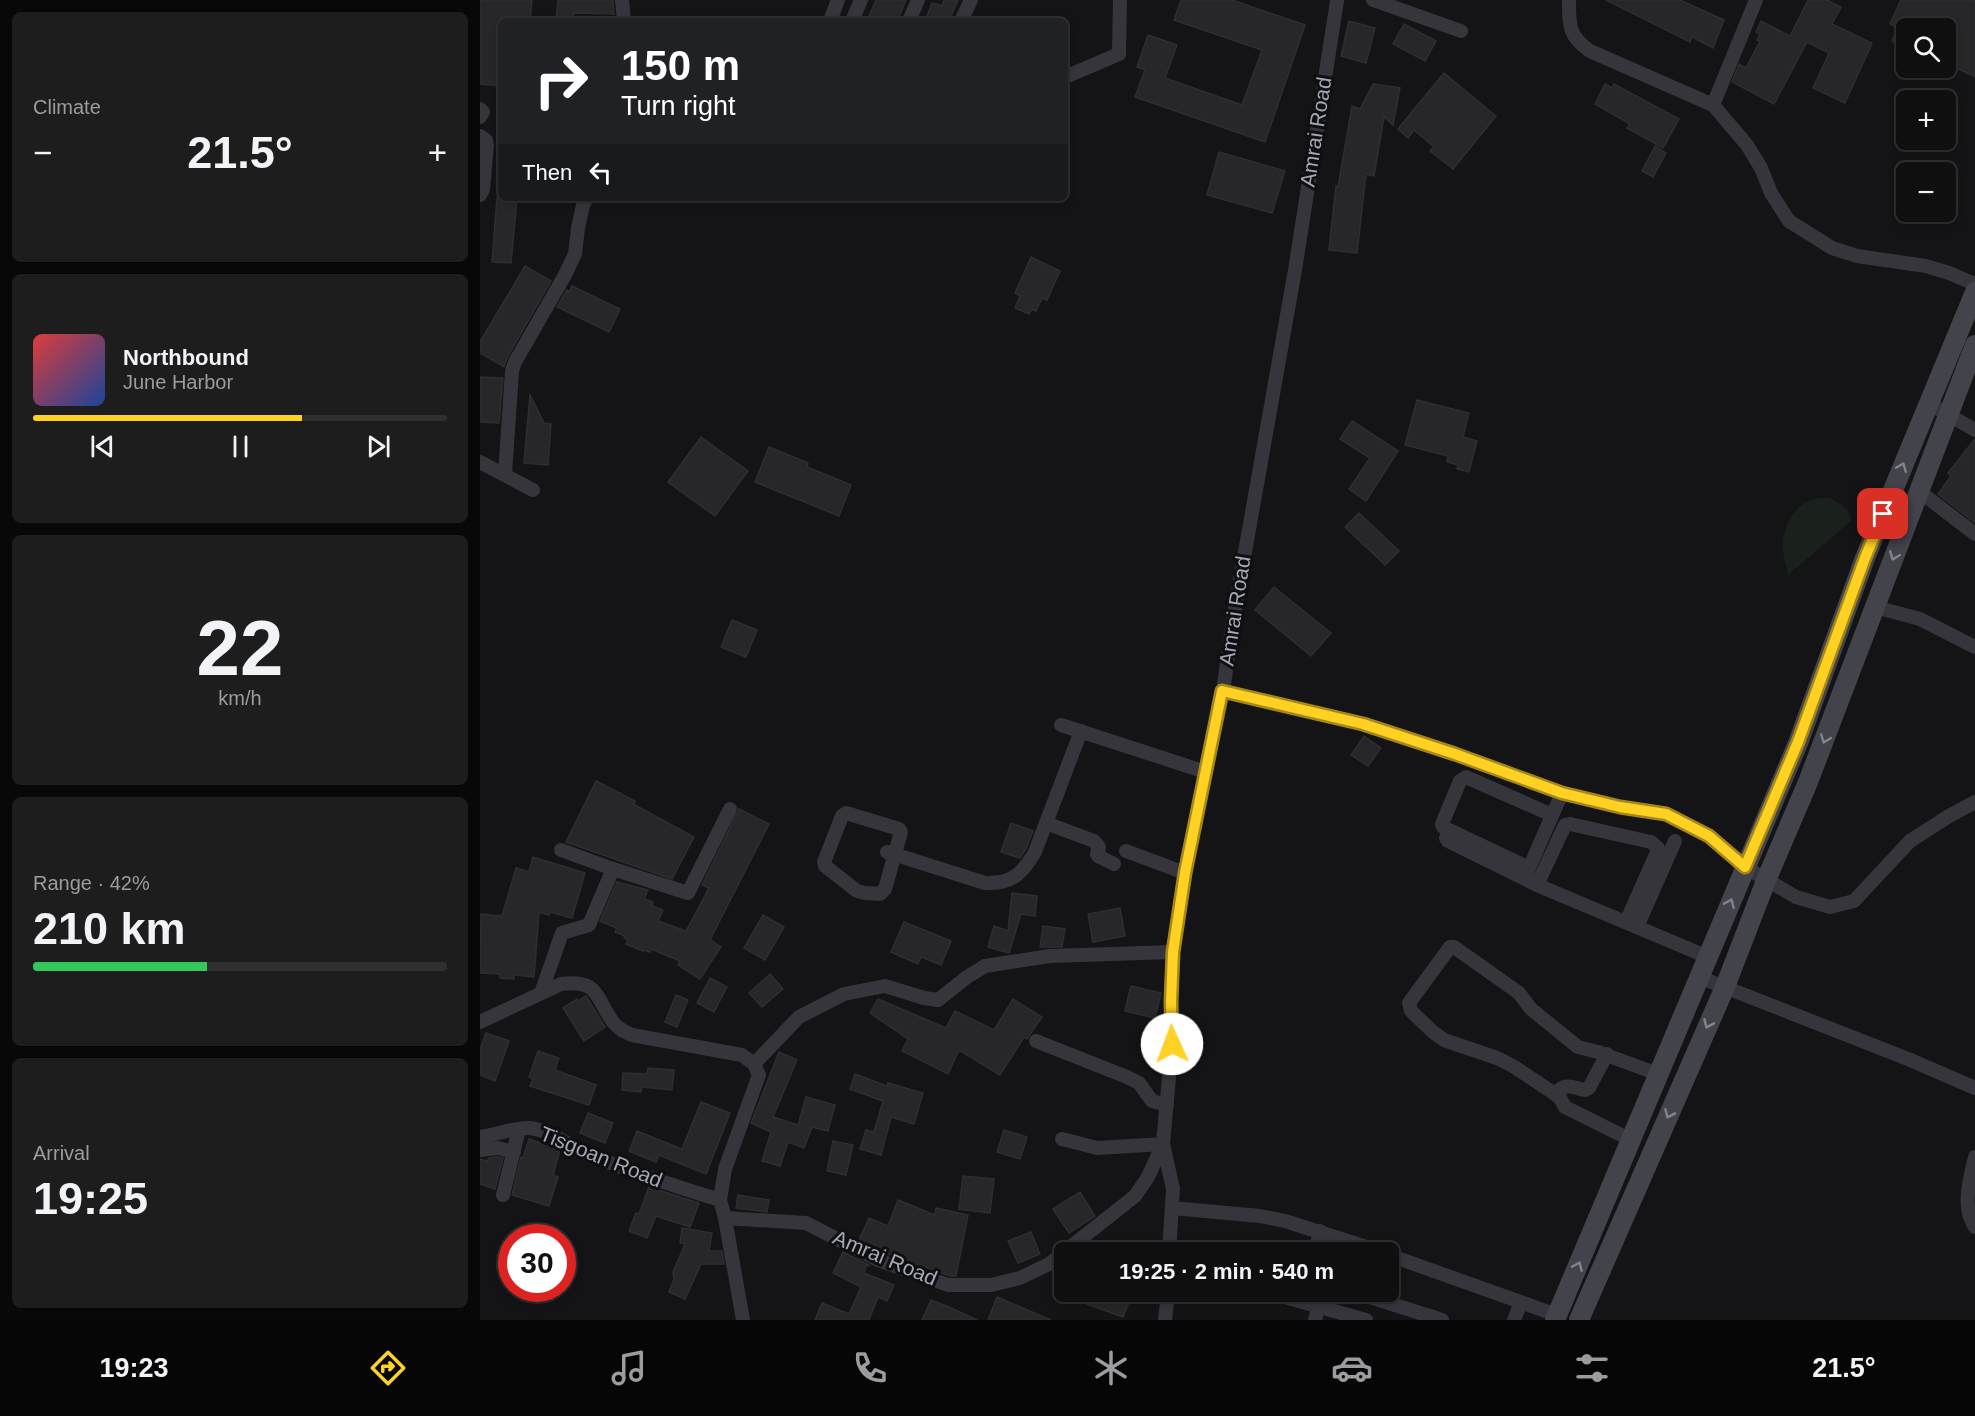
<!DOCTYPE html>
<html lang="en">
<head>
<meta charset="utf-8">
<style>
	:root { --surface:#0f0f10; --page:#1d1d1e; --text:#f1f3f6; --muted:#9b9c9f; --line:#2f2f30; --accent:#fed123 }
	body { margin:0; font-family:Helvetica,sans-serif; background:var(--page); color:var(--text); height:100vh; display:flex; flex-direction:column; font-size:22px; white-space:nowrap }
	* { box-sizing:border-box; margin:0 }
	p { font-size:20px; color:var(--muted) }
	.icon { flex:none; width:33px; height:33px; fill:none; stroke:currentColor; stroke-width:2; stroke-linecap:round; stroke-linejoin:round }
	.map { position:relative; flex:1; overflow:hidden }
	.drawer { display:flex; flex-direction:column; gap:12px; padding:12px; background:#080809; width:480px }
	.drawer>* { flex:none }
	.guide { position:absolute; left:18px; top:18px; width:570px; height:183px; border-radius:9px; box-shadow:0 3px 9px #0003,0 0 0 2px var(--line); background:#202124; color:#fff; overflow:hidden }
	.tools { position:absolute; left:1416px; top:18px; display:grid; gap:12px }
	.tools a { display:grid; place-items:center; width:60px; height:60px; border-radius:9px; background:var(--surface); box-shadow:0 3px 9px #0003,0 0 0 2px var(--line); font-size:30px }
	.speed { position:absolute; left:18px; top:1224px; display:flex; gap:12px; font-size:30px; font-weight:700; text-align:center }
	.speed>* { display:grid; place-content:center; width:78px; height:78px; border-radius:50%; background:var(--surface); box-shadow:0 3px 9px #0003,0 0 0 2px var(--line); line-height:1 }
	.speed .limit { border:9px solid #d22; background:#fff; color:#111 }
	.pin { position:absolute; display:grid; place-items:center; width:51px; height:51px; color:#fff; margin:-26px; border-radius:12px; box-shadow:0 3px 9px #0006 }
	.me { position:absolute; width:66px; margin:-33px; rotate:358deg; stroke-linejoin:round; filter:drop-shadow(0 0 4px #0008) }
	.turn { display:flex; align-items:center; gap:21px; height:126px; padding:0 24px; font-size:27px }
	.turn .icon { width:78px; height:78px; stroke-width:2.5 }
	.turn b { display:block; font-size:42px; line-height:51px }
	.then { display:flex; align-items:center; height:57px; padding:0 24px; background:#0003; gap:12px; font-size:22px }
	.big { font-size:45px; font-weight:700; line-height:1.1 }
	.drawer .card { flex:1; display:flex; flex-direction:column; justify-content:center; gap:9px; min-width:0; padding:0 21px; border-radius:9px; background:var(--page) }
	.drawer .dial { align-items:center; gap:0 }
	.dial b { font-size:78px; line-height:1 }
	.song { display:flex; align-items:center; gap:18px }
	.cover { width:72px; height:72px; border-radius:9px; background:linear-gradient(135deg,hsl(0 70% 55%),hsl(220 70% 35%)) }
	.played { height:6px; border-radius:3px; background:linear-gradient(90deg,var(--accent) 65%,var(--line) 65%) }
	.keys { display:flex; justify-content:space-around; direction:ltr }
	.heat { display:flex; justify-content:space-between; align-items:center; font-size:33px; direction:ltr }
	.charge { height:9px; border-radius:4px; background:linear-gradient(90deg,#34c759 42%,var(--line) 0) }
	.trip { position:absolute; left:574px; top:1242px; width:345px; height:60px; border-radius:9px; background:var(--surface); box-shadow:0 3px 9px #0003,0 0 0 2px var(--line); font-weight:700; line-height:60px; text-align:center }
	.dock { display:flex; height:96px; justify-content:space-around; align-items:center; background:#060606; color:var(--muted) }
	.dock .icon { width:42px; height:42px }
	.dock .current { color:var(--accent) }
	.dock b { font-size:27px; color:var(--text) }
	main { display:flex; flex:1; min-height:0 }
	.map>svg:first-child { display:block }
	.green { fill:#1a211c }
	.building { fill:#27272a; stroke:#2e2e32; stroke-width:1.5 }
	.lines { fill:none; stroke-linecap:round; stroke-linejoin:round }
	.street { stroke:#35353b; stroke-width:14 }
	.secondary { stroke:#42434b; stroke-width:20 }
	.oneway { stroke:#828591 }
	.route-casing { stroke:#a58817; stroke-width:15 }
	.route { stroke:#fed123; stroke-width:10 }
	.labels { text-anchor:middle; stroke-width:6; stroke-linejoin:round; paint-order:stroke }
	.street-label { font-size:21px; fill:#a4a8b7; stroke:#0f0f11 }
</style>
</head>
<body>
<main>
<section class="drawer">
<div class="card"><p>Climate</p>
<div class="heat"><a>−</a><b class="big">21.5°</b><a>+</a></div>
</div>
<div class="card">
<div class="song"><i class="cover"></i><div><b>Northbound</b><p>June Harbor</p></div></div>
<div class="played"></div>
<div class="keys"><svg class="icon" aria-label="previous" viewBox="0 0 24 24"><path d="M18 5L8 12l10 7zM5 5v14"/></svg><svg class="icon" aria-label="pause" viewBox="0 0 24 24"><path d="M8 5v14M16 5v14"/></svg><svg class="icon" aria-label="next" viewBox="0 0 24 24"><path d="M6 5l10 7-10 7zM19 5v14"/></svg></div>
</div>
<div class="card dial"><b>22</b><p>km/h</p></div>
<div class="card"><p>Range · 42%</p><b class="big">210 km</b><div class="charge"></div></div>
<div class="card"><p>Arrival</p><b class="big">19:25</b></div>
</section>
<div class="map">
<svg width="1495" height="1320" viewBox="0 0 1495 1320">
	<rect width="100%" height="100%" fill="#141416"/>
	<path class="green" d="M1349,498C1359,503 1371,509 1371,521L1308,575C1306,567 1304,559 1303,551C1301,534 1310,511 1326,502C1333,498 1341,498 1349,498Z"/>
	<g class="building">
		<path d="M0,0H52L50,21H21V86L0,84Z"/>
		<path d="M78,0H133L134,14L94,13L93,21H76Z"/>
		<path d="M396,0H426L417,21H387Z"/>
		<path d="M464,0H478L469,21H445L452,3L462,6Z"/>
		<path d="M701,0H752L825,25L785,142L655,97L665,70L657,67L668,35L697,45L685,78L762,105L782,50L694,20Z"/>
		<path d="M1126,0H1200L1244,20L1233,48L1212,37L1210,42Z"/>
		<path d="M1328,0H1347L1361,7L1352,24L1392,43L1365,103L1333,88L1349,53L1327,42L1294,104L1252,82L1259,64L1266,68L1280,41L1277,40L1280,34L1276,32L1281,21L1310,36Z"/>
		<path d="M1421,0H1495V77L1466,63V28H1426V48L1412,41L1418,28L1410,24Z"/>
		<path d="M869,21L895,28L886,63L861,56Z"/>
		<path d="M924,24L956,41L945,61L913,44Z"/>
		<path d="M964,73L1016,116L973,169L950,151L954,147L934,130L928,138L918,129Z"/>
		<path d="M893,84L920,88L913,125L904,117L894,176L886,174L877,253L849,250L856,186L858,187L872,106L880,109Z"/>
		<path d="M1125,84L1132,88L1134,84L1199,119L1183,148L1147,128L1150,124L1115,104Z"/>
		<path d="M1175,146L1186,153L1173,177L1162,171Z"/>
		<path d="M739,152L805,171L792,213L727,195Z"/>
		<path d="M17,198H37L31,263L12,262Z"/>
		<path d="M551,257L580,271L567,300L562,298L556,311L552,309L549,314L535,308L540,296L535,293Z"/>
		<path d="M45,266L71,281L27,358L24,367L0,353V342Z"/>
		<path d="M92,286L140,309L129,332L77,307L87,290L89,292Z"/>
		<path d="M0,377L23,378L19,423L0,422Z"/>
		<path d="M50,395L64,423L71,424L68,465L44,463Z"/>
		<path d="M937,400L989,413L983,437L997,441L989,472L977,469L978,465L967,462L968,456L925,445Z"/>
		<path d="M872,421L918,451L886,501L869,489L890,458L860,439Z"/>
		<path d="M221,437L268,471L235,516L188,482Z"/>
		<path d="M1495,439V523L1458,494L1471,476L1468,473Z"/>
		<path d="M289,447L328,463L327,467L371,485L359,516L275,482Z"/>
		<path d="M879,513L919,551L905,565L865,527Z"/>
		<path d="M794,587L851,633L831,656L775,610Z"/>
		<path d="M252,620L277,630L266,657L241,647Z"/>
		<path d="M884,736L901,748L888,766L871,755Z"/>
		<path d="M116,781L155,801L153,804L214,837L192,879L86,842Z"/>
		<path d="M259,809L289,824L230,940L241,947L220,979L198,965L200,961L171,949L170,952L164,950L163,951L146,944L148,940L144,938L145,936L135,932L137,928L120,921L137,882L168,890L164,899L173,902L172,906L183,910L178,921L206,931L229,888L222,885Z"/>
		<path d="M531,823L553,831L546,849L540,858L521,852Z"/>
		<path d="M53,857L105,873L92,918L70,912L69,915L59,912L54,977L34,975V979L20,978V974L0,973L1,914L22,916L36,868L49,872Z"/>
		<path d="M532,893L557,896L555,916L541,914L529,953L508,947L514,926L528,931Z"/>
		<path d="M640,908L645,936L613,942L608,914Z"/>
		<path d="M283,915L304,927L285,960L264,948Z"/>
		<path d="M424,922L471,941L461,965L441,957L438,964L411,952Z"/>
		<path d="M563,926L585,929L582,947H560Z"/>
		<path d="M290,974L303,989L282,1007L269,993Z"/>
		<path d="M230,978L247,987L234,1012L217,1003Z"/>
		<path d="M651,986L681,993L675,1018L645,1011Z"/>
		<path d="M196,995L208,1000L197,1027L185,1022Z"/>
		<path d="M106,996L125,1027L104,1041L83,1008L97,999L98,1001Z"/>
		<path d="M398,999L466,1028L475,1011L514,1030L533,999L562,1017L547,1039L544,1037L520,1075L479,1050L468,1074L422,1051L428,1039L390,1013Z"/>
		<path d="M6,1033L29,1041L15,1081L0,1075V1050Z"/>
		<path d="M58,1051L79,1058L75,1070L116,1085L109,1105L50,1086L53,1079L49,1077Z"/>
		<path d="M299,1052L317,1060L293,1117L318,1125L326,1097L355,1105L348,1131L332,1127L324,1148L308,1142L300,1166L282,1161L291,1132L271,1123Z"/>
		<path d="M168,1068L194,1070L192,1090L162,1087L161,1092L142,1090L143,1073L167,1074Z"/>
		<path d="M375,1074L407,1086L408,1083L443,1093L434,1124L411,1117L401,1155L380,1149L386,1130L394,1132L403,1101L370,1089Z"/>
		<path d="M221,1102L250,1113L226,1174L179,1155L176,1162L149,1151L157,1131L202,1149Z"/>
		<path d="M108,1113L133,1123L125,1143L100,1133Z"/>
		<path d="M524,1130L547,1137L540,1159L517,1152Z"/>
		<path d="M49,1139L80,1150L73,1175L78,1177L69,1206L32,1195L41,1157L43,1158Z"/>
		<path d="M353,1141L373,1145L366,1175L347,1171Z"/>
		<path d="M17,1157L23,1158L15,1189L0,1184V1159L7,1161L9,1158Z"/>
		<path d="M483,1176L514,1179L510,1213L479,1209Z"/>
		<path d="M169,1187L219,1203L210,1227L176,1216L167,1238L149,1231L156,1213L159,1214Z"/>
		<path d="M600,1192L615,1216L589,1233L573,1209Z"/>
		<path d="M258,1195L289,1200L287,1212L256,1208Z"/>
		<path d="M418,1200L455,1215L456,1208L488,1215L476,1276H470L402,1252L379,1240L389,1218L408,1226Z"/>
		<path d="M202,1228L232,1233L229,1251H242L244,1264H221L205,1299L189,1292L194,1279L193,1272L205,1244L200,1243Z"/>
		<path d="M551,1232L560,1254L538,1263L528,1241Z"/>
		<path d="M363,1252L390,1266L386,1265L384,1273L414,1285L407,1301L398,1297L389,1320H335L342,1303L369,1314L381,1287L353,1273Z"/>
		<path d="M612,1292H653L643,1317L607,1304Z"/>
		<path d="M517,1297L571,1320H508Z"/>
		<path d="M451,1300L469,1307L497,1320H442Z"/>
	</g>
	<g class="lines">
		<g class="street">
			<path d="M142,0L144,21"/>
			<path d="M893,0L981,31"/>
			<path d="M1089,0C1089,24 1088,36 1110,51L1233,105L1267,145L1281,168L1291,193L1309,221L1352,248L1377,256L1446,266L1469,273L1495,284"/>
			<path d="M350,21L358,0"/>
			<path d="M372,21L381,0"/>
			<path d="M429,21L438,0"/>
			<path d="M481,21L491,0"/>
			<path d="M585,77L639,54L640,0"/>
			<path d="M1233,105L1276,0"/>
			<path d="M0,109L3,112L0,117"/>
			<path d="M0,136L6,140L7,145L3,189L0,195"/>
			<path d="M1448,403L1495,430"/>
			<path d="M0,462L53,490"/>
			<path d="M25,474L32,371L35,362L85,275L95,254L98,228L103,205L107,198"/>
			<path d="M1439,491L1495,534"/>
			<path d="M1395,607L1440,619L1495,647"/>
			<path d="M743,691L883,724L975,754L1082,793L1140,807L1186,814L1229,836L1265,867L1316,897L1350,907L1374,901L1430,841L1469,816L1495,802"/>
			<path d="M581,725L726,772"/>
			<path d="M366,813L419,829L421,832L405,889L400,894L385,893L377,891L345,866L344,862L362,816Z"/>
			<path d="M566,823L614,841L619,847L617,854L618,856L634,864"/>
			<path d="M969,831L966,838L968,841L1057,885L1228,957"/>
			<path d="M81,850L133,869"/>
			<path d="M646,851L705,873"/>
			<path d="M407,852L505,883C532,884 542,874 555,852L601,731"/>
			<path d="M1049,868L963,827L962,824L980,781L986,777L1072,815"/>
			<path d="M1046,875L1082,793"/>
			<path d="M1057,885L1085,825L1090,824L1171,842L1178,848L1177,852L1146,922"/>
			<path d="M1157,927L1195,841"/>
			<path d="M1219,977L1428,1059L1495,1088"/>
			<path d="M61,993L82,933L109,925L133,869L208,893L250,809"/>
			<path d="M0,1022L81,984C119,979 115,997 133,1022C138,1029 145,1032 152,1035L262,1055L274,1064L279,1075L245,1169L240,1200L245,1218L263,1320"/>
			<path d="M556,1041L647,1077L659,1083L672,1101L687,1105"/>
			<path d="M1127,1054L1109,1088L1105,1090C1091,1087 1086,1082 1075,1094L1033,1066L1017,1058L964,1040L953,1032L931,1011L929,1003L970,947H974L1039,993L1051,1009L1098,1047L1118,1052L1178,1074"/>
			<path d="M274,1064L319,1017L364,994L405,986L444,998L458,1000L487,977L505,966L570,956L693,952"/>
			<path d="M1075,1094L1080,1098L1085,1107L1151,1140"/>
			<path d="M0,1137C16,1135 34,1127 50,1128C69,1130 88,1145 105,1153C149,1171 194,1186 240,1200"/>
			<path d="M582,1139L617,1148L683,1144"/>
			<path d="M683,1144L693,1189L689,1252"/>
			<path d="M0,1150L18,1148L34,1152"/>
			<path d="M1495,1157C1490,1179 1481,1207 1495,1227"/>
			<path d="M23,1195L39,1129"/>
			<path d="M692,1208L780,1216L805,1221L902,1252"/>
			<path d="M245,1218L326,1223L398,1260L468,1285H511L540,1278L569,1264L655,1196L668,1177L683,1144L692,1044L691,1001L693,952L705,873L743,691L754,614L815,270L857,1"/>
			<path d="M835,1252L840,1231"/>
			<path d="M909,1255L1077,1315"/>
			<path d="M787,1292L886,1320"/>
			<path d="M874,1292L962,1320"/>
			<path d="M685,1320L688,1292"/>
			<path d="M835,1320L839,1305"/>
			<path d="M1034,1320L1041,1302"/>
		</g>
		<g class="secondary">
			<path d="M1075,1320L1318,743L1385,558L1495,292"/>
			<path d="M1099,1320L1245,987L1287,878L1328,782L1495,345"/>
		</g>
	</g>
	<defs><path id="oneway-chevron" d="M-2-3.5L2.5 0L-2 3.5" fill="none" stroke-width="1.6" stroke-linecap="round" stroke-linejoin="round" transform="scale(1.5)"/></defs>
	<g class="oneway">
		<use href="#oneway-chevron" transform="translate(1422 467) rotate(-68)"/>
		<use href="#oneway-chevron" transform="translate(1414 556) rotate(111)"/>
		<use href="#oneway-chevron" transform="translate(1345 739) rotate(111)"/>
		<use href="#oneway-chevron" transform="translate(1250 903) rotate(-67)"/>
		<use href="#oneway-chevron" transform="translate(1228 1024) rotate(114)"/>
		<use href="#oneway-chevron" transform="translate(1189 1114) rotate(114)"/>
		<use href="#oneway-chevron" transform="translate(1098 1266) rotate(-67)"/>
	</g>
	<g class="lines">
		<defs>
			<path id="route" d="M692,1044L691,1001L693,952L705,873L742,691L883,724L975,754L1082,793L1140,807L1186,814L1229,836L1265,867L1318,742L1385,558L1403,514"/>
		</defs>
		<use href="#route" class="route-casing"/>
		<use href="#route" class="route"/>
	</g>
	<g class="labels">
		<g class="street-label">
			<text transform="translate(836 132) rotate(-81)" y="7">Amrai Road</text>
			<text transform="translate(755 611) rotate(-81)" y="7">Amrai Road</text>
			<text transform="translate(121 1157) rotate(22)" y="7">Tisgoan Road</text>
			<text transform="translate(405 1258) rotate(23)" y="7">Amrai Road</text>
		</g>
	</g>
</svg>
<div class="tools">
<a><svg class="icon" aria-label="search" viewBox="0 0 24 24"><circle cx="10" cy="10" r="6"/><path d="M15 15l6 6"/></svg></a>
<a>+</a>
<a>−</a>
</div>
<div class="speed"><div class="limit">30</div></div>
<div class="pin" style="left:1403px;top:514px;background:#d93025"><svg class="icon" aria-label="arrive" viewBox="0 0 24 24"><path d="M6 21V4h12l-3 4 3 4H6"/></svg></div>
<svg class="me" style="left:692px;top:1044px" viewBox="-20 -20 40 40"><circle r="19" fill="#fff"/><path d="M0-13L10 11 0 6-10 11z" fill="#fed123"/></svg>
<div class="trip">19:25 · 2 min · 540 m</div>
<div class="guide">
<div class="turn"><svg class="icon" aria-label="right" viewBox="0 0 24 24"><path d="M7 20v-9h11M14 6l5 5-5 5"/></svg><div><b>150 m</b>Turn right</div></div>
<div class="then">Then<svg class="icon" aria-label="left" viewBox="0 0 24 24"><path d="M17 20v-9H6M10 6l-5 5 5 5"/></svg></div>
</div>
</div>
</main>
<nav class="dock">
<b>19:23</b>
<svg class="icon current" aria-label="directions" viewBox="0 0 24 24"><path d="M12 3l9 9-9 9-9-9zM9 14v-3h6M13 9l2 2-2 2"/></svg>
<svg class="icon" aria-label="music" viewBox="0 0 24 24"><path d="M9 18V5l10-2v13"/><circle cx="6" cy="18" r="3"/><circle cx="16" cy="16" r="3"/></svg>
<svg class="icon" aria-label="phone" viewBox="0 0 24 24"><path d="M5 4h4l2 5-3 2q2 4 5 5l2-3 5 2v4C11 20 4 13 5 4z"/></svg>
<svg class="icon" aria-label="climate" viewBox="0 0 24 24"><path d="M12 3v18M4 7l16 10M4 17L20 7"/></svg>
<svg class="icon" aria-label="car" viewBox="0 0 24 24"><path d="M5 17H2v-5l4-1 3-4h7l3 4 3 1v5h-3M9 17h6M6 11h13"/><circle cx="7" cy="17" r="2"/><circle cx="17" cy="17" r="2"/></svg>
<svg class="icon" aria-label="filters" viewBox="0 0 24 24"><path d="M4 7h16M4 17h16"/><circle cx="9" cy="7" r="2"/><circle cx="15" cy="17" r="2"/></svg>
<b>21.5°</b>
</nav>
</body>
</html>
